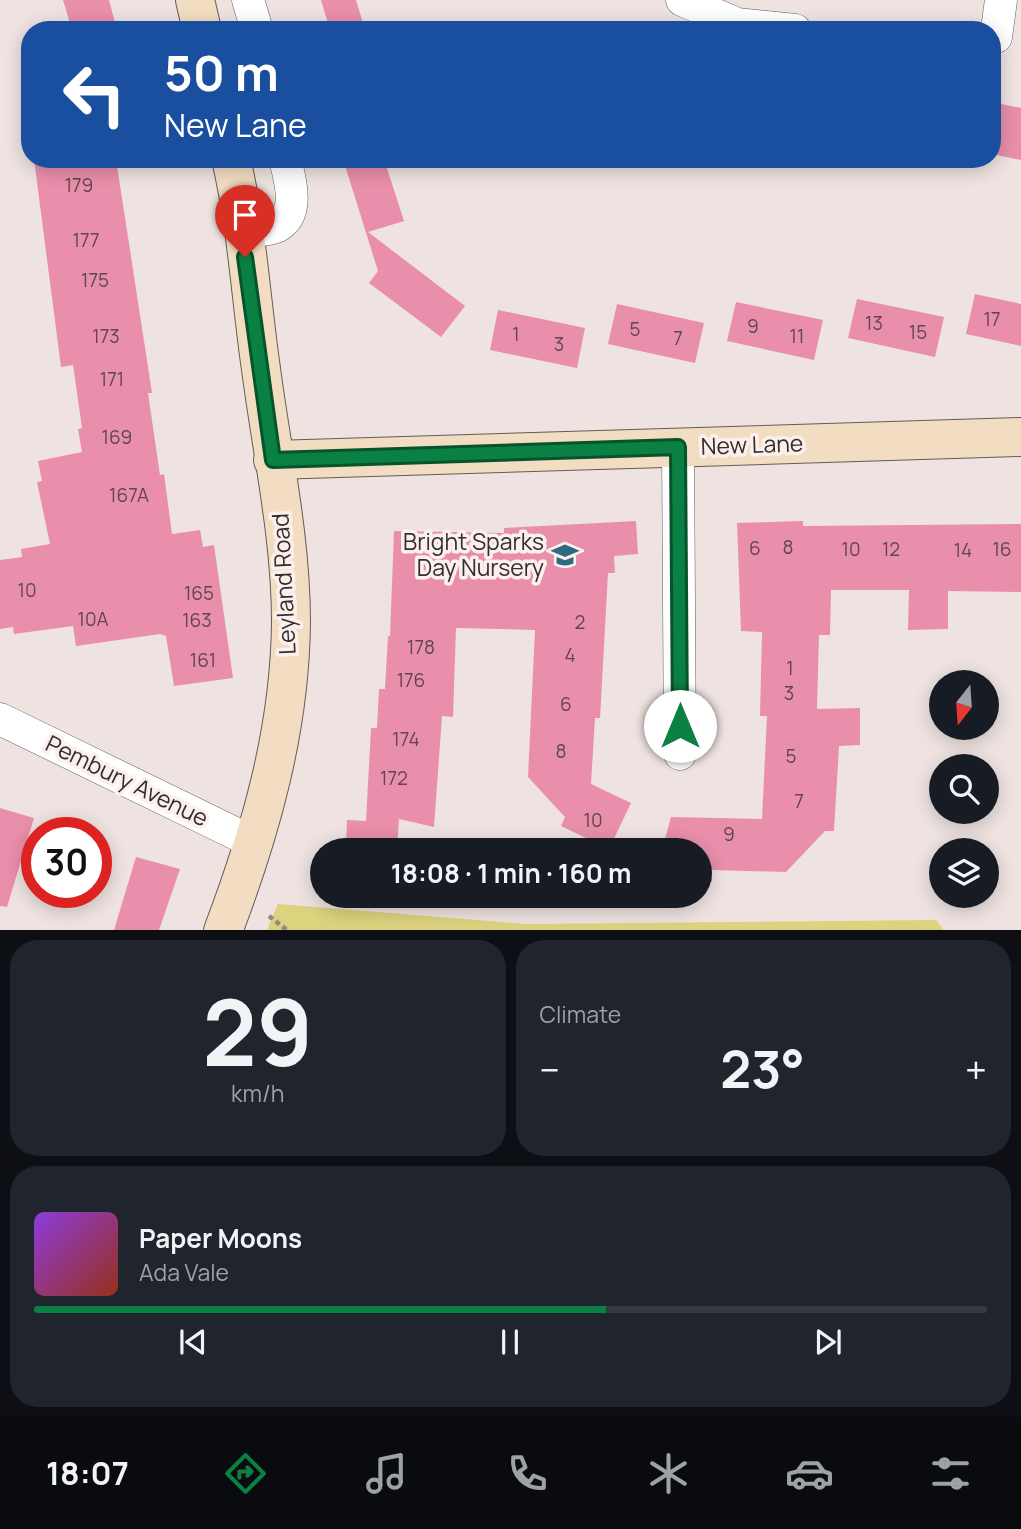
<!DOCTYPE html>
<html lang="en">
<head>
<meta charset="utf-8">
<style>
	:root { --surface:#171b24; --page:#20242c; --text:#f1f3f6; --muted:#9ea1a6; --line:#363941; --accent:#0b8043 }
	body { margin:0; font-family:Manrope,sans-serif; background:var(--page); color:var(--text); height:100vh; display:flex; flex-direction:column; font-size:26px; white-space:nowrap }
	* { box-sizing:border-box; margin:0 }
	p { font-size:23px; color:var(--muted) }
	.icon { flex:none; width:38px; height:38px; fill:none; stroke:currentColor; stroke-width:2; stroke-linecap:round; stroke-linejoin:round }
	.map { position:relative; height:930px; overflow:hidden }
	.side { display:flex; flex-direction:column; gap:10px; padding:10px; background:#0d0f14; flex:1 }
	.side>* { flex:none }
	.guide { position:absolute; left:21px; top:21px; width:980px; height:147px; border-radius:28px; box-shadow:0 4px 18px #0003; background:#1a4fa0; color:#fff; overflow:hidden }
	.needle { width:46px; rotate:197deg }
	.buttons { position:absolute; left:929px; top:670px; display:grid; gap:14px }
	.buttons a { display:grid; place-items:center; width:70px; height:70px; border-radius:50%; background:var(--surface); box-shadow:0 4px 18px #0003; font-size:35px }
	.speed { position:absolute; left:21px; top:817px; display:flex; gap:14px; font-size:35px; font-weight:700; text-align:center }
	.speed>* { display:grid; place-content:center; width:91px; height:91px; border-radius:50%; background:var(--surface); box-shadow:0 4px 18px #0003; line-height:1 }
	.speed .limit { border:10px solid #d22; background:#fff; color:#111 }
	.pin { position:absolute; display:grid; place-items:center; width:60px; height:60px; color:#fff; margin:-72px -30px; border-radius:50% 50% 50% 0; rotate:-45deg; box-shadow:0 0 7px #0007 }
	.pin .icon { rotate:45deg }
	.me { position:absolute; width:77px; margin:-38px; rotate:0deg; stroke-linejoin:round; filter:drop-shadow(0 0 5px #0008) }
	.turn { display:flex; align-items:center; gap:24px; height:147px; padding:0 28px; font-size:32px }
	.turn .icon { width:91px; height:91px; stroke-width:2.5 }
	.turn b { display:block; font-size:49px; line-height:60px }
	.big { font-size:52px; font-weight:700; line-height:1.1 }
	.side .tile { flex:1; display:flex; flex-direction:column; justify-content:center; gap:10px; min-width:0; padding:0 24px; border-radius:28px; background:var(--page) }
	.side .dial { align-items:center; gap:0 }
	.dial b { font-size:91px; line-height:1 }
	.song { display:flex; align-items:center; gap:21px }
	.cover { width:84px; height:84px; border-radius:10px; background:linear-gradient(135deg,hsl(270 70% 55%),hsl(10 70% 35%)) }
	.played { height:7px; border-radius:4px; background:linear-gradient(90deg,var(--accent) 60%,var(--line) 60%) }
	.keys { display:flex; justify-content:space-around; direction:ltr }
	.heat { display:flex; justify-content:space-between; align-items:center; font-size:38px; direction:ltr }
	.side .tiles { flex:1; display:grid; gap:10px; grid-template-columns:1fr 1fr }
	.tile:last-child { grid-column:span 2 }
	.trip { position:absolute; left:310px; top:838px; width:402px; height:70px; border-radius:35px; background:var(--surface); box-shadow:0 4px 18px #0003; font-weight:700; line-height:70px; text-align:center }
	.tab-bar { display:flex; height:112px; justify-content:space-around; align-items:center; background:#090b0e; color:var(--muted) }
	.tab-bar .icon { width:49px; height:49px }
	.tab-bar .selected { color:var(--accent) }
	.tab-bar b { font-size:32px; color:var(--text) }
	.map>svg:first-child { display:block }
	.green { fill:#ddd27e }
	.building { fill:#e98fab }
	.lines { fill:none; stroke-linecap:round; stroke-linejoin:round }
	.street-casing { stroke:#645b58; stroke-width:33 }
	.secondary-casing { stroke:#645b58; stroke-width:40 }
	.path { stroke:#918987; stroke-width:4.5; stroke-dasharray:5 3.5; stroke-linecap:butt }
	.street { stroke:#fff; stroke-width:32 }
	.secondary { stroke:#f2ddc2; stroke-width:38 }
	.route-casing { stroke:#07532c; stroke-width:18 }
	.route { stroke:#0b8043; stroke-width:12 }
	.labels { text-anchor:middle; stroke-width:7; stroke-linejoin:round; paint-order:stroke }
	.number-label { font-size:19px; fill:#60474d }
	.street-label { font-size:23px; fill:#332f2e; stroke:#fcf0ed }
	.poi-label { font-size:23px; fill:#332f2e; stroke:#fcf0ed; text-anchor:end }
</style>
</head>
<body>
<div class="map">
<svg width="1021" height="931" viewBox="0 0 1021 931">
	<rect width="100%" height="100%" fill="#eee3e0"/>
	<path class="green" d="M278,904L526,924L936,920L944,930H267Z"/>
	<g class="building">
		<path d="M63,0H109L117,30H72Z"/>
		<path d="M321,0H356L365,30H330Z"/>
		<path d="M992,102L1021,108V160L992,154Z"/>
		<path d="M34,159H116L152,393H148L160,475L164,474L172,534L200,530L203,547L214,545L233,678L174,686L166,636L160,634L76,646L73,626L14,634L13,627L0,629V560L22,557L21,549L50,544L37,482L42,481L38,461L82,452L78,429L82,428L73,365L61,367Z"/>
		<path d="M343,159H384L404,221L368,232L465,306L441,337L369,283L378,271Z"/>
		<path d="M975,294L1021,304V346L966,334Z"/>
		<path d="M857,299L944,317L935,357L848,338Z"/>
		<path d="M736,302L823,320L814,360L727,341Z"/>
		<path d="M617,304L704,323L695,363L608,344Z"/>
		<path d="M498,310L585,328L577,368L490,350Z"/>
		<path d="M636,521L638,554L614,556L615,573H608L600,718H595L591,784L631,803L609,849L561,826L565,817L528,777L535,630L456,628L453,717L442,716L434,827L399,819L397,850H346L347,820L366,821L371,728H377L379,689H385L388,636H390L394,531L504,533V528Z"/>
		<path d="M803,521V526L1021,524V592L948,591V629L908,630L909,590H831L830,635H819L817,709L860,708V745L839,746L834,831H825L786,872L712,870V882L700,881V850H662L671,817L762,819L767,716H760L762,632L741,631L737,523Z"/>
		<path d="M0,808L34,818L7,907L0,906Z"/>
		<path d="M136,857L180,869L159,930H114Z"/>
	</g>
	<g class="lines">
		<defs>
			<g id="street">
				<path d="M248,0L257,30"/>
				<path d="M682,0L737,24L795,30"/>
				<path d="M996,37L1001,0"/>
				<path d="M242,231C252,230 267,231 276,227C301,215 290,179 285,159"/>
				<path d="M678,447L680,754"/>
				<path d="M0,719L255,843"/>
			</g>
			<g id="secondary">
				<path d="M195,0L202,30"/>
				<path d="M273,460L1021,437"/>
				<path d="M223,931C261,831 290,729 291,622C291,537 272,453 261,369C251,300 247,227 231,159"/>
			</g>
		</defs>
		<use href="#street" class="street-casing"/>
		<use href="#secondary" class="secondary-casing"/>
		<path class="path" d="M269,916L288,931"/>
		<use href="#street" class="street"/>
		<use href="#secondary" class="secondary"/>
	</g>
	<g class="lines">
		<defs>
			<path id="route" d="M245,257L273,460L678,447L680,726"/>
		</defs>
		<use href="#route" class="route-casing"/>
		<use href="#route" class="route"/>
	</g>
	<defs>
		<symbol id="school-bare" viewBox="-9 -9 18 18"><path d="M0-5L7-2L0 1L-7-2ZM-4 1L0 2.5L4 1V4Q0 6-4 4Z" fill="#2d6b81" stroke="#fcf0ed" stroke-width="2.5" paint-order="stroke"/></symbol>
	</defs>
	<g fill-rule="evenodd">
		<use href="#school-bare" x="546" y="536" width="38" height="38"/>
	</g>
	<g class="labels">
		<g class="number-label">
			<text x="79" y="192">179</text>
			<text x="86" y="247">177</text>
			<text x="95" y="287">175</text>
			<text x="992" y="326">17</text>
			<text x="874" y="330">13</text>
			<text x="753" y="333">9</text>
			<text x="635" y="336">5</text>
			<text x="918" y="339">15</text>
			<text x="516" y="341">1</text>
			<text x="106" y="343">173</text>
			<text x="797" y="343">11</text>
			<text x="678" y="345">7</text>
			<text x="559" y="351">3</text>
			<text x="112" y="386">171</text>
			<text x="117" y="444">169</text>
			<text x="129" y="502">167A</text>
			<text x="788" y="554">8</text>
			<text x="755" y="555">6</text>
			<text x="851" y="556">10</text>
			<text x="891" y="556">12</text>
			<text x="1002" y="556">16</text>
			<text x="963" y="557">14</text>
			<text x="27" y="597">10</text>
			<text x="199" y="600">165</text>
			<text x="93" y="626">10A</text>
			<text x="197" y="627">163</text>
			<text x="580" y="629">2</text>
			<text x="421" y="654">178</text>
			<text x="570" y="662">4</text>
			<text x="203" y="667">161</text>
			<text x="790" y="675">1</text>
			<text x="411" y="687">176</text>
			<text x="789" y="700">3</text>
			<text x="566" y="711">6</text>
			<text x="406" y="746">174</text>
			<text x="561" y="758">8</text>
			<text x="791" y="763">5</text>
			<text x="394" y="785">172</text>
			<text x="799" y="808">7</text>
			<text x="593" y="827">10</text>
			<text x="729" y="841">9</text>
		</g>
		<g class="street-label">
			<text transform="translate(752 445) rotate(-2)" y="8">New Lane</text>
			<text transform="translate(284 584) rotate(-93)" y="8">Leyland Road</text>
			<text transform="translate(127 781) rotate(26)" y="8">Pembury Avenue</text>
		</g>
		<g class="poi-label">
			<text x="544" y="550">Bright Sparks<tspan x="544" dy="26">Day Nursery</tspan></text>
		</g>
	</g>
</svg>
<div class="buttons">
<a><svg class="needle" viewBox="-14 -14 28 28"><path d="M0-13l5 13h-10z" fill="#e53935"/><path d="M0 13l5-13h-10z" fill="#9ea1a6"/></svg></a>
<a><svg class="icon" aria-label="search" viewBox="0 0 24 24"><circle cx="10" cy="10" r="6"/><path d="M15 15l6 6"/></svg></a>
<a><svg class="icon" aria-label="layers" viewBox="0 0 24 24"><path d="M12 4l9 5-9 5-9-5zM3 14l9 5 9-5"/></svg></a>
</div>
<div class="speed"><div class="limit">30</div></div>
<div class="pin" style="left:245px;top:257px;background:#d93025"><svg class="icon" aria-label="arrive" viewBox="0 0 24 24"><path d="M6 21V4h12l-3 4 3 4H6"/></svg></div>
<svg class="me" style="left:680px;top:726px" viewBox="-20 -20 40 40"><circle r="19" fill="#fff"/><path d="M0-13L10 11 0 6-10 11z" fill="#0b8043"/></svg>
<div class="trip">18:08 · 1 min · 160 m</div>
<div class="guide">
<div class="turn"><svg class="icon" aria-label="left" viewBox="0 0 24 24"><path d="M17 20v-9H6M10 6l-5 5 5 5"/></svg><div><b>50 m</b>New Lane</div></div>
</div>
</div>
<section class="side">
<div class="tiles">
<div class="tile dial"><b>29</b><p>km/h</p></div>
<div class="tile"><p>Climate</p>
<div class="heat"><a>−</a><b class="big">23°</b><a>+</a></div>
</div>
<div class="tile">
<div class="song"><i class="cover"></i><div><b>Paper Moons</b><p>Ada Vale</p></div></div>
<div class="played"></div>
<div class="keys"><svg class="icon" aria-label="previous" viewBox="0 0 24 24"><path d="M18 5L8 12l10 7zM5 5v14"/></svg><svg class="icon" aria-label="pause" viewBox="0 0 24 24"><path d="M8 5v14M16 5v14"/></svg><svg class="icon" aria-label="next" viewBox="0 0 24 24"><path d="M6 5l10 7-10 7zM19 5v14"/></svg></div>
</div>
</div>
</section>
<nav class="tab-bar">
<b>18:07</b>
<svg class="icon selected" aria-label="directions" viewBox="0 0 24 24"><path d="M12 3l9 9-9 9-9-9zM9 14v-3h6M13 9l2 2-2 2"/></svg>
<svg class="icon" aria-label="music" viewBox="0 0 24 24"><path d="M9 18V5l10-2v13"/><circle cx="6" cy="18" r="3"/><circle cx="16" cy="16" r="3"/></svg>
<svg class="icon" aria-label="phone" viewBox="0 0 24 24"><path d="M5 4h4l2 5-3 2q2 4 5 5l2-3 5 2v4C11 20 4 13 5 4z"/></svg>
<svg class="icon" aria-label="climate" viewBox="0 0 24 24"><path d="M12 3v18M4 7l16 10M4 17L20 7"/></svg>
<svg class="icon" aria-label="car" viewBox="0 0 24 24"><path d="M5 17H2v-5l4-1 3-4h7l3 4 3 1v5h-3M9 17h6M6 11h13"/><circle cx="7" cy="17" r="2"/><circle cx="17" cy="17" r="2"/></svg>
<svg class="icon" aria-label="filters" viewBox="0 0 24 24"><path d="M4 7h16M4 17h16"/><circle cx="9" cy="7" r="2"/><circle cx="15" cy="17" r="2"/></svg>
</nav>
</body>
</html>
